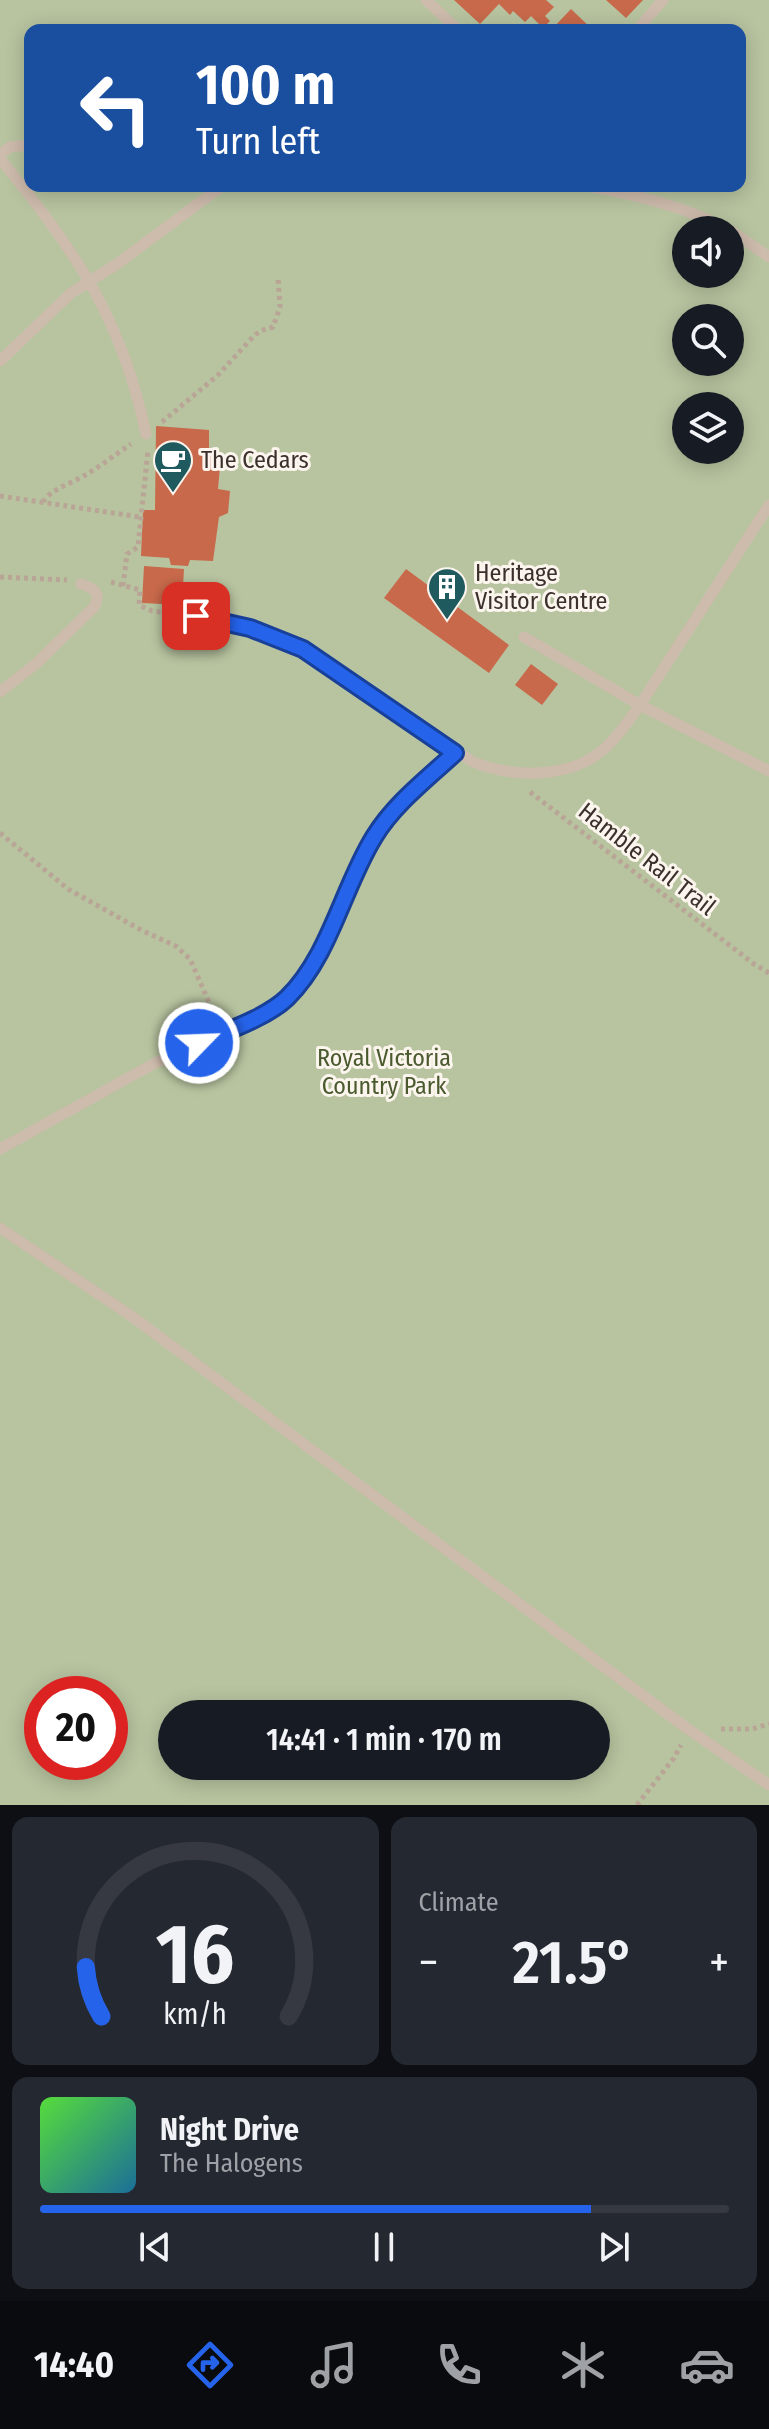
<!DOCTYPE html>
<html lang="en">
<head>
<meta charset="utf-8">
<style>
	:root { --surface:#171b24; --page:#242831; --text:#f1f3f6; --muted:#9ea1a6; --line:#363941; --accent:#2563eb }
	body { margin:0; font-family:"Fira Sans Condensed",sans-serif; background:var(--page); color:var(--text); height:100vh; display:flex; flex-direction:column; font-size:30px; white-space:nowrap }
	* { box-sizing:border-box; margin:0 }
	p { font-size:26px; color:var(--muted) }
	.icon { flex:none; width:44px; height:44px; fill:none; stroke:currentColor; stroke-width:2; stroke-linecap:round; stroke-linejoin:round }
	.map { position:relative; height:1805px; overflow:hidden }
	.sheet { display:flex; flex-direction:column; gap:12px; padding:12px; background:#0d0f14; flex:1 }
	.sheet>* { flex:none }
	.banner { position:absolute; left:24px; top:24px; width:722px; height:168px; border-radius:16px; box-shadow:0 4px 20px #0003; background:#1a4fa0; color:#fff; overflow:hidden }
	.fabs { position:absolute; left:672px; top:216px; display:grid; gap:16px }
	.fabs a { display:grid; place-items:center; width:72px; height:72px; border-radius:50%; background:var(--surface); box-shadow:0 4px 20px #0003; font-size:40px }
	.speed { position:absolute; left:24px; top:1676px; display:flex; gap:16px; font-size:40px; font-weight:700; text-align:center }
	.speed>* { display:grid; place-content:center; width:104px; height:104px; border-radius:50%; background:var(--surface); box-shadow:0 4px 20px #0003; line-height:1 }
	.speed .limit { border:12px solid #d22; background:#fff; color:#111 }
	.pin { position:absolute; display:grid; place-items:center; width:68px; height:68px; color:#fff; margin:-34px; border-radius:16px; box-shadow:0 4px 12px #0006 }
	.me { position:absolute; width:88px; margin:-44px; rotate:66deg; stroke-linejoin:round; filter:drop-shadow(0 0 6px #0008) }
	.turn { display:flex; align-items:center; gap:28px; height:168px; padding:0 40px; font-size:36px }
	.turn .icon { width:104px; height:104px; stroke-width:2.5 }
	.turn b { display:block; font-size:56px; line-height:68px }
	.big { font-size:60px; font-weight:600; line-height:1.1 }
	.sheet .widget { flex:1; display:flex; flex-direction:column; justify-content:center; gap:12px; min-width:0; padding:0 28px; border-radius:16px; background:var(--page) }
	.sheet .dial { align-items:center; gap:0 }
	.dial svg { height:208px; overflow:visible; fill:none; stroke:var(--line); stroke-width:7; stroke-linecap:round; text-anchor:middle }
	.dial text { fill:var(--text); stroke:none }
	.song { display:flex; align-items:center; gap:24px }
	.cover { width:96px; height:96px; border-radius:12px; background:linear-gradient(135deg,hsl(110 70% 55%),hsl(200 70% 35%)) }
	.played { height:8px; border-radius:4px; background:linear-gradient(90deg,var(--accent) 80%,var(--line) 80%) }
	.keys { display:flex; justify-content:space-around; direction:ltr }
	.heat { display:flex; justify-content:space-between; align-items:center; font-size:44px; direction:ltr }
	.sheet .tiles { flex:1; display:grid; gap:12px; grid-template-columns:1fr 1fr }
	.widget:last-child { grid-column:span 2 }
	.trip { position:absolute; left:158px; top:1700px; width:452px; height:80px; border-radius:40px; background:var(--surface); box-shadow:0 4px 20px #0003; font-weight:600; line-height:80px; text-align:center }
	.dock { display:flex; height:128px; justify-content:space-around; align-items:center; background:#090b0e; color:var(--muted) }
	.dock .icon { width:56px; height:56px }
	.dock .active { color:var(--accent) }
	.dock b { font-size:36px; color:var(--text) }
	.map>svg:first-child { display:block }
	.green { fill:#b8c4a0; fill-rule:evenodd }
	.building { fill:#c8694b }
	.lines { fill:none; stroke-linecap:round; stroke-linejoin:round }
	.path { stroke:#b9a596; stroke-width:5; stroke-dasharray:4 4; stroke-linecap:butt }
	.service { stroke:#cdbbac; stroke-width:11 }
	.route-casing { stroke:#184099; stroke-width:20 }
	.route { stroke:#2563eb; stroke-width:14 }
	.labels { text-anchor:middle; stroke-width:6; stroke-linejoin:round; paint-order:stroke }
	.poi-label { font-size:24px; fill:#3b302b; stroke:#fbf5ee; text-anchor:start }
	.street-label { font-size:24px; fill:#3b302b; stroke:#fbf5ee }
	.park-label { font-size:24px; fill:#4a5a2e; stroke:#fbf5ee }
</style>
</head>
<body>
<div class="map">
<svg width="769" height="1805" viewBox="0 0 769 1805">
	<rect width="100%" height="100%" fill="#f4ebe1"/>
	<path class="green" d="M0,0H769V1805H0ZM30,30H740V186H30ZM686,230H730V274H686ZM686,318H730V362H686ZM686,406H730V450H686ZM42,1694H110V1762H42ZM172,1714H596V1766H172Z"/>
	<g class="building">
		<path d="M454,0H546L554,7L545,16L550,21L543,28L531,16L525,22L513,11L510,15L499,4L480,24Z"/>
		<path d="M606,0H643L626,18Z"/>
		<path d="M571,9L593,30H555L553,28Z"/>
		<path d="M156,426L209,430V456L221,455L218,489L230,491L228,513L219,517L213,561L190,560L188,566L171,565L169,558L141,556L143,510H155Z"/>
		<path d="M144,566L184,569L182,605L142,603Z"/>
		<path d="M406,569L509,645L489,673L384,598Z"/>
		<path d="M531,664L558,684L542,705L515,685Z"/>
	</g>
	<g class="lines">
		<g class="path">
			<path d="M162,422L217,376L253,337L260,331L273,327L280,307L278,277"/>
			<path d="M0,496L140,517"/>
			<path d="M43,502C52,488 73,483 87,474C102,465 116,454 131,444"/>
			<path d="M0,577L67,580"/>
			<path d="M111,582L140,590L139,605L152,611L179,614"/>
			<path d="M123,586L127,554L138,547L148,450"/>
			<path d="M530,792L754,964L769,973"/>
			<path d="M0,833L68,889L141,930L176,946L190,959L215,1016"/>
			<path d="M721,1729H752L769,1724"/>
			<path d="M637,1805L674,1758L681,1745"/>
		</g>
		<g class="service">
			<path d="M426,0L458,30"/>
			<path d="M637,30L663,0"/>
			<path d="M0,154L10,147L30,145"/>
			<path d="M0,159C74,248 122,318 146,434"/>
			<path d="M588,186C637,195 686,207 730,230"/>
			<path d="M730,230L769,257"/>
			<path d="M0,361L71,293L117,264L222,186"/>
			<path d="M196,616L250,628L303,649L473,762C513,778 570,779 604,749C618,737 629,720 640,705L769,505"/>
			<path d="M524,637L640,705L769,771"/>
			<path d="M0,692L38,662L94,607C102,593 94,588 81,584"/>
			<path d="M0,1149L155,1063L256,1017L284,1001L299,986L313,964L374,837L392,813L455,753"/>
			<path d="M0,1228L130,1315L688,1729L769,1785"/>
		</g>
	</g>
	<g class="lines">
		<defs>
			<path id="route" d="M196,616L250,628L303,649L455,753C428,778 394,804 374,837C343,887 330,956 287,998C266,1018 226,1031 199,1043"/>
		</defs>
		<use href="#route" class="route-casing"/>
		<use href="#route" class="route"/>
	</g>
	<defs>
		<symbol id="cafe-pin" viewBox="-11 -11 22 30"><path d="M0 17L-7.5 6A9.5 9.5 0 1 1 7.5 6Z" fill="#1f5a5e" stroke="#fbf5ee"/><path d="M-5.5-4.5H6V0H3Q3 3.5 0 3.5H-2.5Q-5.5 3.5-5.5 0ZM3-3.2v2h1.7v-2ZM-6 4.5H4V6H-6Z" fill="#fff"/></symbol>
		<symbol id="building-pin" viewBox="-11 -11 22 30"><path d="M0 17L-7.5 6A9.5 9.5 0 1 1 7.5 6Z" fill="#1f5a5e" stroke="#fbf5ee"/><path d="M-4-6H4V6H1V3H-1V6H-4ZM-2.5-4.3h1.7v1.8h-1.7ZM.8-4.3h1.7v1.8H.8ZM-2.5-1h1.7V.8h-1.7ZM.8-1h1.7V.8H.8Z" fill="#fff"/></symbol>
	</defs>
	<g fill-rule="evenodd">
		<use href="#cafe-pin" x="151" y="438" width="44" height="60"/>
		<use href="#building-pin" x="425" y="565" width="44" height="60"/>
	</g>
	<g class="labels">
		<g class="poi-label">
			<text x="201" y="468">The Cedars</text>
			<text x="475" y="581">Heritage<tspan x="475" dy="28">Visitor Centre</tspan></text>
		</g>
		<g class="street-label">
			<text transform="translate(647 859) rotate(38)" y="8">Hamble Rail Trail</text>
		</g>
		<g class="park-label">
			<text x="384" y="1066">Royal Victoria<tspan x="384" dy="28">Country Park</tspan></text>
		</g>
	</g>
</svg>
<div class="fabs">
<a><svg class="icon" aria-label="sound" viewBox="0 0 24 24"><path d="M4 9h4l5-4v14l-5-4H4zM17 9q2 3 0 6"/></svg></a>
<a><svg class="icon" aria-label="search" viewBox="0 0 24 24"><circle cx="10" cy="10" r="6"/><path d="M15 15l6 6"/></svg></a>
<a><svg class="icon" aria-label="layers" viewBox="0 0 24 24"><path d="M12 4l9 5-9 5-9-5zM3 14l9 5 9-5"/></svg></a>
</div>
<div class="speed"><div class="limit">20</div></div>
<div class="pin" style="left:196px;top:616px;background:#d93025"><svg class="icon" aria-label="arrive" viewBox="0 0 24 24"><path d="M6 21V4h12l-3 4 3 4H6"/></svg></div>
<svg class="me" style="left:199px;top:1043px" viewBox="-20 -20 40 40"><circle r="17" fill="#2563eb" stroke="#fff" stroke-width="3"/><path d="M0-11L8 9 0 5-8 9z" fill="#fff"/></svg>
<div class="trip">14:41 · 1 min · 170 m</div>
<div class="banner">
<div class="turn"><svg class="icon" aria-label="left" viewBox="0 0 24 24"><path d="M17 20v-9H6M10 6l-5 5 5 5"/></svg><div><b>100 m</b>Turn left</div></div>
</div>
</div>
<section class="sheet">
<div class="tiles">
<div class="widget dial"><svg viewBox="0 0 100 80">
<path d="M14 69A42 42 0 1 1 86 69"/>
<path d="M14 69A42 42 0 0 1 8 50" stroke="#2563eb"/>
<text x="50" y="56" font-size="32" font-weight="700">16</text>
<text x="50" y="72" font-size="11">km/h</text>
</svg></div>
<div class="widget"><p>Climate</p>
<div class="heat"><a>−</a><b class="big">21.5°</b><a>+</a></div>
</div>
<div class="widget">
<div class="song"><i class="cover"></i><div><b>Night Drive</b><p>The Halogens</p></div></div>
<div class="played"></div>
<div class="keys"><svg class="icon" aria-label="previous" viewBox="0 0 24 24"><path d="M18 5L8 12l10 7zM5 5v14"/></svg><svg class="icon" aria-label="pause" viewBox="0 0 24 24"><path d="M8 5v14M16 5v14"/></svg><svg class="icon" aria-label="next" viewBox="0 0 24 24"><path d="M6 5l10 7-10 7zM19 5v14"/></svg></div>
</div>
</div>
</section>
<nav class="dock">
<b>14:40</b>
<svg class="icon active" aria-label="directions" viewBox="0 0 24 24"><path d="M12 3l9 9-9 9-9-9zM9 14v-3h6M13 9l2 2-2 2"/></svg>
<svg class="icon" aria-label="music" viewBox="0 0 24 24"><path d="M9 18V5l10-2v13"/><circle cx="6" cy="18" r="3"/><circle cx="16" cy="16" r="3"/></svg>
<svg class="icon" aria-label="phone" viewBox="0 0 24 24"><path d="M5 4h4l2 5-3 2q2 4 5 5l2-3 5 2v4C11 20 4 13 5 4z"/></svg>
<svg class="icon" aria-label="climate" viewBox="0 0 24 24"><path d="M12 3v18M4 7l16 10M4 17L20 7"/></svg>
<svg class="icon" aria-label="car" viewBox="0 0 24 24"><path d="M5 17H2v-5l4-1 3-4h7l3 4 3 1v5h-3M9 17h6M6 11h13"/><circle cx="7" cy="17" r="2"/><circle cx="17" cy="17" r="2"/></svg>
</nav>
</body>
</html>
